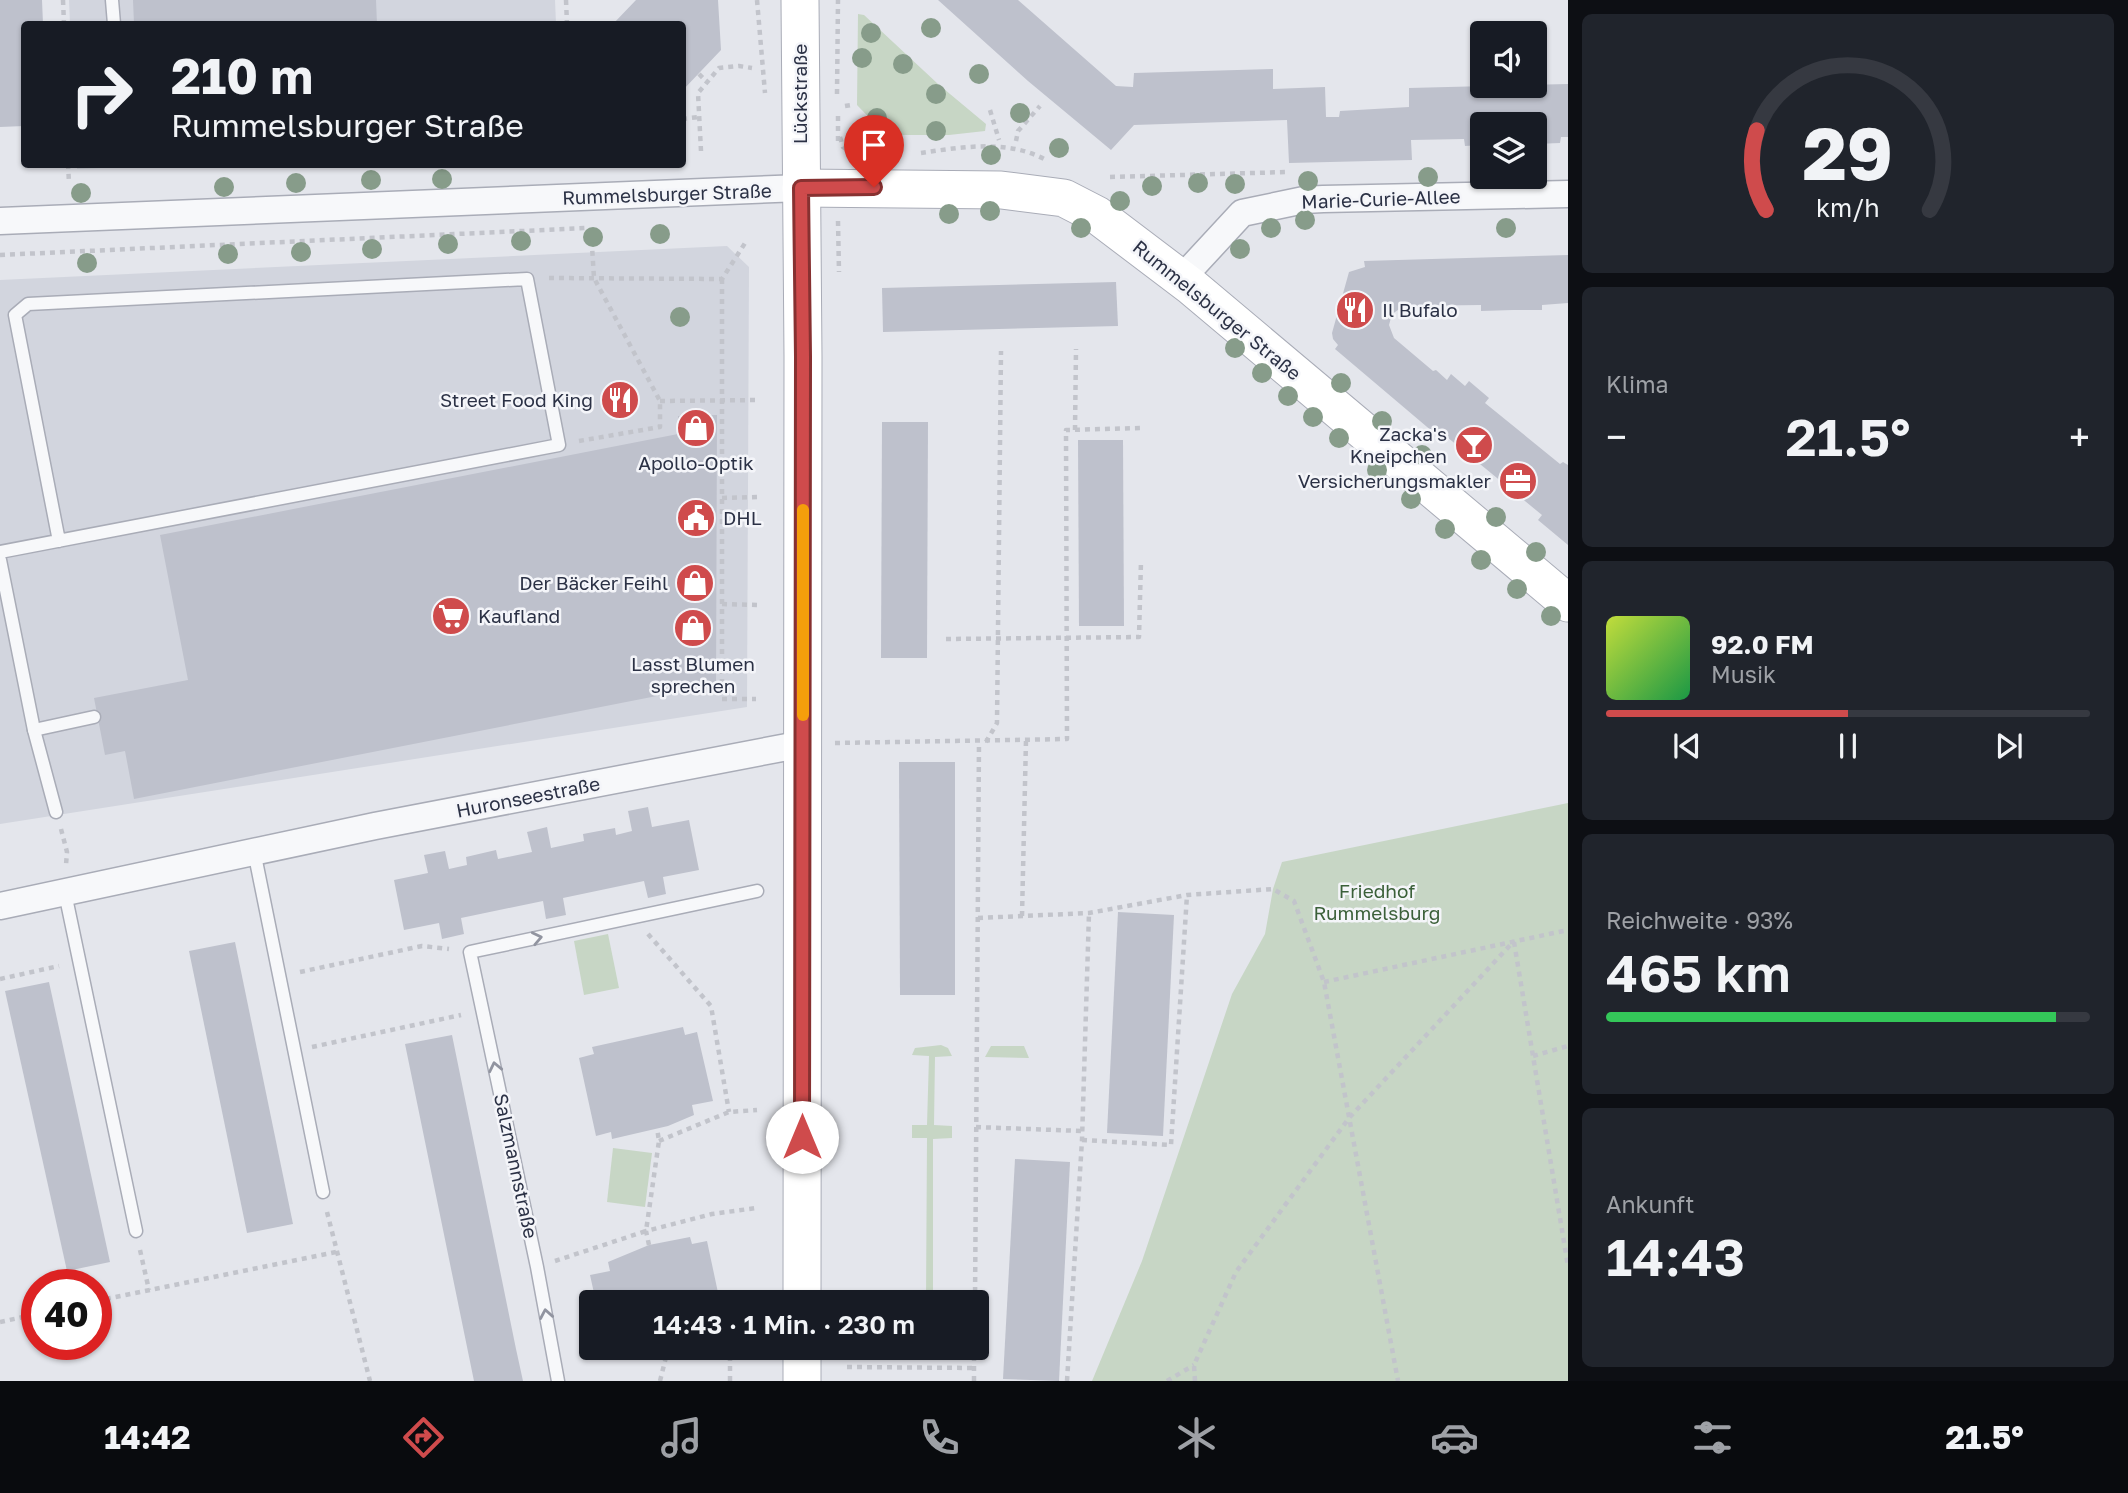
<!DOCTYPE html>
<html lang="de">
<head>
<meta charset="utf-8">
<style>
	:root { --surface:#171b24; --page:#20242c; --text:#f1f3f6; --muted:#9ea1a6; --line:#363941; --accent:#cf4b4c }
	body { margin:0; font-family:"Golos Text",sans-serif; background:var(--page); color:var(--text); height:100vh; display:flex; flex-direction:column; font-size:26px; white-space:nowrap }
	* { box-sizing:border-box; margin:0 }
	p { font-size:23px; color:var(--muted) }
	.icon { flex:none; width:38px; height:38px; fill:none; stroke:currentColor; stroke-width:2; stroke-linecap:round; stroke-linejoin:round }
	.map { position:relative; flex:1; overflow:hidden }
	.drawer { display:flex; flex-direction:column; gap:14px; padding:14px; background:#0d0f14; width:560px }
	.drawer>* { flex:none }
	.guide { position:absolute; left:21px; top:21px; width:665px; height:147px; border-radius:7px; box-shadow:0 2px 5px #0004; background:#171b24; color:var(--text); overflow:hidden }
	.buttons { position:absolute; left:1470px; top:21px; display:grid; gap:14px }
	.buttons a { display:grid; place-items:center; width:77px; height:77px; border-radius:7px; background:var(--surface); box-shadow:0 2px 5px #0004; font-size:35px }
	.speed { position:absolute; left:21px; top:1269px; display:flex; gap:14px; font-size:35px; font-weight:700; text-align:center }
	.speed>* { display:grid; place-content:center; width:91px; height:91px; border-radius:50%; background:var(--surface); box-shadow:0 2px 5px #0004; line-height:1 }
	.speed .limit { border:10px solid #d22; background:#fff; color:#111 }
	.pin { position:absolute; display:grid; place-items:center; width:60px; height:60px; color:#fff; margin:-72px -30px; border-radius:50% 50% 50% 0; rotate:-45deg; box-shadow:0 0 7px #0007 }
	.pin .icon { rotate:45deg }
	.me { position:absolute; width:77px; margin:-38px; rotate:0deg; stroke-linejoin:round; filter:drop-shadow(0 0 5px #0008) }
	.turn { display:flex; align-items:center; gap:24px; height:147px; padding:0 35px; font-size:32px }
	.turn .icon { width:91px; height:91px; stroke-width:2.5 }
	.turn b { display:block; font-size:49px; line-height:60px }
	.big { font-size:52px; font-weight:600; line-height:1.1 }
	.drawer .tile { flex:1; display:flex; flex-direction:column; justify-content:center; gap:10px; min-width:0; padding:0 24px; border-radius:10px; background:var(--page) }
	.drawer .dial { align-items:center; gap:0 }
	.dial svg { height:182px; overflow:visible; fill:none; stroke:var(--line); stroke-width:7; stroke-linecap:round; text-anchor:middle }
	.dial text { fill:var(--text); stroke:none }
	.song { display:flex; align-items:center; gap:21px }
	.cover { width:84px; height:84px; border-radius:10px; background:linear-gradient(135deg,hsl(70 70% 55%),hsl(140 70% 35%)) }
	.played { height:7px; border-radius:4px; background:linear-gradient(90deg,var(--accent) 50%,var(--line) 50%) }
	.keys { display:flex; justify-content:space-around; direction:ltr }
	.heat { display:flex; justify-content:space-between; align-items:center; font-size:38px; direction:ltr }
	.charge { height:10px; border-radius:5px; background:linear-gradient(90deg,#34c759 93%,var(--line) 0) }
	.trip { position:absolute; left:579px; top:1290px; width:410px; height:70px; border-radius:7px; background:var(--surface); box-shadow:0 2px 5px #0004; font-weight:600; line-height:70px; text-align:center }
	.dock { display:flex; height:112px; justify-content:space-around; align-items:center; background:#090b0e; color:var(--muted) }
	.dock .icon { width:49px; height:49px }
	.dock .current { color:var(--accent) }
	.dock b { font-size:32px; color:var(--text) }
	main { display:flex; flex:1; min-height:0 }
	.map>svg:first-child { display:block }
	.built { fill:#d2d5de }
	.green { fill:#c7d6c5 }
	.building { fill:#bec1cc }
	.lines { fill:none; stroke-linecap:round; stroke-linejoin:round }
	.lane-casing { stroke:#a9acb7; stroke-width:15 }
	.street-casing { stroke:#a9acb7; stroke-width:29 }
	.secondary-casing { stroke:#a9acb7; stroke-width:39 }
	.path { stroke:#c2c4cb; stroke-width:4.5; stroke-dasharray:5 5; stroke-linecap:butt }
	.lane { stroke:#f7f8fa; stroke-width:12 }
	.street { stroke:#f7f8fa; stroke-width:26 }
	.secondary { stroke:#fff; stroke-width:37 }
	.tree { fill:#879c8a }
	.oneway { stroke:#9194a0 }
	.route-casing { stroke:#873131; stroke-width:18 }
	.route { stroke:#cf4b4c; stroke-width:12 }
	.slow { stroke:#f59e0b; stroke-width:12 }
	.labels { text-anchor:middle; stroke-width:5; stroke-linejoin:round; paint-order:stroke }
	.street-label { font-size:19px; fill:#2b3145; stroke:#f4f5f9 }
	.poi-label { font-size:19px; fill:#2b3145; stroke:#f4f5f9; text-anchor:end }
	.park-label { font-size:19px; fill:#3b6039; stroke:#f4f5f9 }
</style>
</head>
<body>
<main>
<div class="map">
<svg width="1568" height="1381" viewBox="0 0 1568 1381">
	<rect width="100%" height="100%" fill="#e4e6ec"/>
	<g class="built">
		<path d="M69,0H555L556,24H70Z"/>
		<path d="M77,165V164L179,165L77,169Z"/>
		<path d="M727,246L749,267L747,707L0,824V280Z"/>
	</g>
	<g class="green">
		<path d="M858,14L864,15L938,84L986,124L985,131L949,135H886L857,105Z"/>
		<path d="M1568,803V1381H1092L1142,1261L1232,994L1265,934L1273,889L1282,862Z"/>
		<path d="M608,934L619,988L584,995L574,941Z"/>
		<path d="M941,1045L948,1048L952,1056L935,1057L934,1125L952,1126V1138L933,1139V1302H926L927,1138H912V1125H927L929,1056L912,1055L915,1048Z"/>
		<path d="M991,1046H1024L1029,1058L985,1057Z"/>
		<path d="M613,1148L652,1153L645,1207L607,1202Z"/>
	</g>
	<g class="building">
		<path d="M0,0H42L43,24H24V126L0,127Z"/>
		<path d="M133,0H376L377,24H134Z"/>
		<path d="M636,0H718L721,50L682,91V24H613Z"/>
		<path d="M938,0H1018L1116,86L1133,87L1134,73L1273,69V89L1325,87L1326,117H1339L1340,111L1409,107V88L1568,84V137H1561L1560,143L1535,144V124H1482V145L1465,146L1464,139L1411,140L1412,160L1289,163L1287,120L1134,125L1111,150L1028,81Z"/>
		<path d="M1568,255V303L1542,305V310H1513L1481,311V305L1404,306L1392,314L1389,325L1394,338L1433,371L1436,370L1447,380L1451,374L1465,386L1469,381L1489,398L1485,403L1560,464L1563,462L1568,465V545L1538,520L1542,515L1436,428L1433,432L1335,349L1338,345L1333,339L1332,333L1349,272L1365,267L1364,261Z"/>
		<path d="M1116,282L1118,326L883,332L882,288Z"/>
		<path d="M717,415L716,692H677L134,799L125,751L105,755L94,698L188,680L160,535L678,434V416Z"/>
		<path d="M882,422H928L927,658H881Z"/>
		<path d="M1078,440H1123L1124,626H1079Z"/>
		<path d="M899,762H955V995H900Z"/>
		<path d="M648,807L652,827L689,820L699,870L663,877L666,894L648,898L644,881L563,898L566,915L546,919L543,901L461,918L464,934L442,939L439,923L404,930L394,880L428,873L424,855L445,851L449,869L467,865L466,857L496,850L498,859L532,852L527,832L547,827L551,848L584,841L583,834L615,828L616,835L632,831L628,811Z"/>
		<path d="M1118,912L1174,915L1163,1136L1107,1133Z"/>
		<path d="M235,942L293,1224L247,1233L189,951Z"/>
		<path d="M49,982L110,1262L67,1271L5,991Z"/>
		<path d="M683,1027L685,1035L697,1032L713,1101L692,1105L694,1115L668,1126L612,1139L611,1132L596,1136L579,1058L594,1054L592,1047Z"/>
		<path d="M452,1035L516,1349L523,1381H474L405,1044Z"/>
		<path d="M1015,1159L1070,1162L1059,1381L1003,1379Z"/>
		<path d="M690,1237L692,1244L707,1241L720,1302H596L590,1275L610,1271L608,1262L649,1245Z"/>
	</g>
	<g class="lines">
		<defs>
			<g id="lane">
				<path d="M112,0L114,24"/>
				<path d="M0,552L559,445L527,279L28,304L15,315L59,541"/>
				<path d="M0,560L34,730L56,812"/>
				<path d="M34,730L94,717"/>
				<path d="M254,851L323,1192"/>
				<path d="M65,893L136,1231"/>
				<path d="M558,1381L537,1267L470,952L757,891"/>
			</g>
			<g id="street">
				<path d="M0,221L801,188"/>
				<path d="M1181,279L1242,213L1304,200L1323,199L1568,194"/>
				<path d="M0,906L375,826L803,744"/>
			</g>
			<g id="secondary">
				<path d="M800,0L803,356L802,1302"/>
				<path d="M801,188L1001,190L1064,198L1097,215L1192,287L1568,603"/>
				<path d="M802,1348V1381"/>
			</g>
		</defs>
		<use href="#lane" class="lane-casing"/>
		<use href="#street" class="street-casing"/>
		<use href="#secondary" class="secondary-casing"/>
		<g class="path">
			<path d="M63,0L64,24"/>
			<path d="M566,0L567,24"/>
			<path d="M757,0L765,93"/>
			<path d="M699,74L707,82"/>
			<path d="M837,94L838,0"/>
			<path d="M845,106L851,105"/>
			<path d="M990,110L999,140"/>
			<path d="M838,116V146"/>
			<path d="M682,119L699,117"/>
			<path d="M840,137L843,147L854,153"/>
			<path d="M1016,141L1018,131L1040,106"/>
			<path d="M701,151L698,93L719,68L739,66L752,68"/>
			<path d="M921,153C962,147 1008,139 1046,160"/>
			<path d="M68,164L69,183"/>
			<path d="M390,164L391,167"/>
			<path d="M1110,177L1288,172"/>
			<path d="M838,221L839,272"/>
			<path d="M0,255L587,228"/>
			<path d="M549,278L722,279L747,240"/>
			<path d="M722,279V699H756"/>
			<path d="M660,401L758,400"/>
			<path d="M1075,430L1076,349"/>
			<path d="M579,441L660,427V401L594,278L592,246"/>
			<path d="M722,498L758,497"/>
			<path d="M722,604L757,605"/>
			<path d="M946,639L1139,637L1141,561"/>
			<path d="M986,742L997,723L1001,351"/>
			<path d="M835,743L1067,739L1066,430L1141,428"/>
			<path d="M61,829L67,852L66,865"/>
			<path d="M1022,916L1026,740"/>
			<path d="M978,918L1089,913L1187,895L1273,889L1294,901L1324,982L1398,1381"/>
			<path d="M648,934L711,1006L729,1112"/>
			<path d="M1514,942L1568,1266"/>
			<path d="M300,972L422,946L449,949"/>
			<path d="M0,979L59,966"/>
			<path d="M1324,982L1568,930"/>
			<path d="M312,1047L461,1015"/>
			<path d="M1533,1056L1568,1046"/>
			<path d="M976,1127L1082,1131"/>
			<path d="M1082,1140L1171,1145L1187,895"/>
			<path d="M659,1141L729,1112L757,1110"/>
			<path d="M327,1212L370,1381"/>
			<path d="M649,1245L646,1231L712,1214L756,1208"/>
			<path d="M140,1250L149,1290"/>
			<path d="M555,1261L646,1231L659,1141L657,1128"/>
			<path d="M96,1301L336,1252"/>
			<path d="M975,1302L979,742"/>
			<path d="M0,1322L37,1314"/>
			<path d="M847,1367L974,1368"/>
			<path d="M660,1381L667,1353L695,1348"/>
			<path d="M730,1381V1348"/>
			<path d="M974,1381V1348"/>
			<path d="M1067,1381L1082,1140L1089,913"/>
			<path d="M1167,1381L1194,1365"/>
			<path d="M1195,1381L1194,1365L1236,1272L1349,1118L1514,941"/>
		</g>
		<use href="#lane" class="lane"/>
		<use href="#street" class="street"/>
		<use href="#secondary" class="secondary"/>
	</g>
	<g class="tree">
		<circle cx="931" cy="28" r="10"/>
		<circle cx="871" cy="33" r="10"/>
		<circle cx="862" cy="58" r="10"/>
		<circle cx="903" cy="64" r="10"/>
		<circle cx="979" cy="74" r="10"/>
		<circle cx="936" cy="94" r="10"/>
		<circle cx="1020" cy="113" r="10"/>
		<circle cx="877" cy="118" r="10"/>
		<circle cx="936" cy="131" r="10"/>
		<circle cx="1059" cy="148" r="10"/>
		<circle cx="991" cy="155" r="10"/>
		<circle cx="1428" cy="177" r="10"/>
		<circle cx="442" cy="179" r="10"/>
		<circle cx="371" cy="180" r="10"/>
		<circle cx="1308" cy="181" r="10"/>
		<circle cx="296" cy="183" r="10"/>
		<circle cx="1198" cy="183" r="10"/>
		<circle cx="1235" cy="184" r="10"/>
		<circle cx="1152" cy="186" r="10"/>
		<circle cx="224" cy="187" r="10"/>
		<circle cx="81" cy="193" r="10"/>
		<circle cx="1120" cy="201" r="10"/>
		<circle cx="990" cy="211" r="10"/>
		<circle cx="949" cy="214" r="10"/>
		<circle cx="1305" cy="220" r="10"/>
		<circle cx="1081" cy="228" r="10"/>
		<circle cx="1271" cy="228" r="10"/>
		<circle cx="1506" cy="228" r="10"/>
		<circle cx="660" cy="234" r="10"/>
		<circle cx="593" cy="237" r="10"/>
		<circle cx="521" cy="241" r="10"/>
		<circle cx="448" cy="244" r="10"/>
		<circle cx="372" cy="249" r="10"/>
		<circle cx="1240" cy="249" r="10"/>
		<circle cx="301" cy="252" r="10"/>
		<circle cx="228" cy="254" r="10"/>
		<circle cx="87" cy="263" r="10"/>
		<circle cx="680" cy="317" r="10"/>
		<circle cx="1235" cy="348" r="10"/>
		<circle cx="1262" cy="373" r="10"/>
		<circle cx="1341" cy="383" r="10"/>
		<circle cx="1288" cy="396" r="10"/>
		<circle cx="1313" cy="417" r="10"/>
		<circle cx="1382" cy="421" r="10"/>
		<circle cx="1339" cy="438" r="10"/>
		<circle cx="1422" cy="455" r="10"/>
		<circle cx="1377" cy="470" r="10"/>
		<circle cx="1411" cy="499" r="10"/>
		<circle cx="1496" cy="517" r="10"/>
		<circle cx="1445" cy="529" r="10"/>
		<circle cx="1536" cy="552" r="10"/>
		<circle cx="1481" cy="560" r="10"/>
		<circle cx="1517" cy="589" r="10"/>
		<circle cx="1551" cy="616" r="10"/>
	</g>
	<defs><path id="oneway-chevron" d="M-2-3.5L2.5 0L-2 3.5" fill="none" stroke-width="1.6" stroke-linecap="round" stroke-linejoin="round" transform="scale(1.75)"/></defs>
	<g class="oneway">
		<use href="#oneway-chevron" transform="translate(537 938) rotate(-12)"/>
		<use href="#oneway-chevron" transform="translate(495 1067) rotate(-102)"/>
		<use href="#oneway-chevron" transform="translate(546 1314) rotate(-100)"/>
	</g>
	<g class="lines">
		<defs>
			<path id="route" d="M802,1137L803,356L801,188L874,187"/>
		</defs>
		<use href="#route" class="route-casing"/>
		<use href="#route" class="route"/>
		<path class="slow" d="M803,715V510"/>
	</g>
	<defs>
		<symbol id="restaurant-disc" viewBox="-11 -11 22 22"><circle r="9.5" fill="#cf4b4c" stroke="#f4f5f9"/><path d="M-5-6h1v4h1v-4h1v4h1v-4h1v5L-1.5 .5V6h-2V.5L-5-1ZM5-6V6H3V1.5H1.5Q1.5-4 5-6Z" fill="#fff"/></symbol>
		<symbol id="shop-disc" viewBox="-11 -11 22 22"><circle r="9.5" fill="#cf4b4c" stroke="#f4f5f9"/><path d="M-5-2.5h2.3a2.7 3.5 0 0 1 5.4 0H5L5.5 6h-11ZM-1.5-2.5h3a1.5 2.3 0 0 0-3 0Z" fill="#fff"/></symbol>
		<symbol id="bar-disc" viewBox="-11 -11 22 22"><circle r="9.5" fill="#cf4b4c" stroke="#f4f5f9"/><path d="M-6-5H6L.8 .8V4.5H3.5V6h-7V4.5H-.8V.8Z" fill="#fff"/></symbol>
		<symbol id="office-disc" viewBox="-11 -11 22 22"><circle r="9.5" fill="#cf4b4c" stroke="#f4f5f9"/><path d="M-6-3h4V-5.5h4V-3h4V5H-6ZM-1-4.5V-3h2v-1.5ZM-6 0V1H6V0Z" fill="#fff"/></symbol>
		<symbol id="civic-disc" viewBox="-11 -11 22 22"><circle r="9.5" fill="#cf4b4c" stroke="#f4f5f9"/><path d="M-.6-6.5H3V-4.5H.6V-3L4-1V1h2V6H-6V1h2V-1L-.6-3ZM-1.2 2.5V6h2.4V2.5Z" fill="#fff"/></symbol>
		<symbol id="supermarket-disc" viewBox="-11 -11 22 22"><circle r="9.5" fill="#cf4b4c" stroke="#f4f5f9"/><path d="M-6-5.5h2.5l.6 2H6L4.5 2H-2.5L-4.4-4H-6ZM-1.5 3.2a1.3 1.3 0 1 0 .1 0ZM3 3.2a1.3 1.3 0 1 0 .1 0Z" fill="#fff"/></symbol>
	</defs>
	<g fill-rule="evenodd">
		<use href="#restaurant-disc" x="1333" y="288" width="44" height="44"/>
		<use href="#restaurant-disc" x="598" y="378" width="44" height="44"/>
		<use href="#shop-disc" x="674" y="406" width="44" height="44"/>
		<use href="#bar-disc" x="1452" y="423" width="44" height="44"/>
		<use href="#office-disc" x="1496" y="459" width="44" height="44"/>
		<use href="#civic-disc" x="674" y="496" width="44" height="44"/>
		<use href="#shop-disc" x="673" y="561" width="44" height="44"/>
		<use href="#supermarket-disc" x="429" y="594" width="44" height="44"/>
		<use href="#shop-disc" x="671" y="606" width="44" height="44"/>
	</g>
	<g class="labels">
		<g class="street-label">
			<text transform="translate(800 94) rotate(-90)" y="7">Lückstraße</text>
			<text transform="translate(667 194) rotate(-2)" y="7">Rummelsburger Straße</text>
			<text transform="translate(1381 199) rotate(-2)" y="7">Marie-Curie-Allee</text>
			<text transform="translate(1217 310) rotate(39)" y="7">Rummelsburger Straße</text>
			<text transform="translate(528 797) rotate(-11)" y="7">Huronseestraße</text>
			<text transform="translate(516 1166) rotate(78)" y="7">Salzmannstraße</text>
		</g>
		<g class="poi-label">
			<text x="1382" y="317" text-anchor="start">Il Bufalo</text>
			<text x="593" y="407">Street Food King</text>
			<text x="1447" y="441">Zacka's<tspan x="1447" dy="22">Kneipchen</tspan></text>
			<text x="696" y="470" text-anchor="middle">Apollo-Optik</text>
			<text x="1491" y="488">Versicherungsmakler</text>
			<text x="723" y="525" text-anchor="start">DHL</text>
			<text x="668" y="590">Der Bäcker Feihl</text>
			<text x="478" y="623" text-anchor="start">Kaufland</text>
			<text x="693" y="671" text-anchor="middle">Lasst Blumen<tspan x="693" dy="22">sprechen</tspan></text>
		</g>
		<g class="park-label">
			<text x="1377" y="898">Friedhof<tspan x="1377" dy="22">Rummelsburg</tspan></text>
		</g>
	</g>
</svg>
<div class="buttons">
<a><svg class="icon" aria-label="sound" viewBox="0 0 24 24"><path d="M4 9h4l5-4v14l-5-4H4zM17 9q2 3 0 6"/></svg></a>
<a><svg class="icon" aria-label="layers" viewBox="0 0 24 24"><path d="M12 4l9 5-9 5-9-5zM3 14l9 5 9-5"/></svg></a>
</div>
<div class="speed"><div class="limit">40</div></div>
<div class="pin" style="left:874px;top:187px;background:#d93025"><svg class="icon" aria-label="arrive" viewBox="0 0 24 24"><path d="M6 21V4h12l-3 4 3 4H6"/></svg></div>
<svg class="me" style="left:802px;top:1137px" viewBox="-20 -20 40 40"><circle r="19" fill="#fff"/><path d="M0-13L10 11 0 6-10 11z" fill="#cf4b4c"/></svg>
<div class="trip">14:43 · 1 Min. · 230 m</div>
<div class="guide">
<div class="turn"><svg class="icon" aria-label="right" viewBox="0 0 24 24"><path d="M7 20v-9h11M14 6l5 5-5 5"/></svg><div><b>210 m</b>Rummelsburger Straße</div></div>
</div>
</div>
<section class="drawer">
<div class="tile dial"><svg viewBox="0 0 100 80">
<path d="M14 69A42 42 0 1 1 86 69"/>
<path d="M14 69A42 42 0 0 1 10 34" stroke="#cf4b4c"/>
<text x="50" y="56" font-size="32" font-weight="700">29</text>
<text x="50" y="72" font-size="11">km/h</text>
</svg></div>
<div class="tile"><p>Klima</p>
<div class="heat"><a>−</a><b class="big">21.5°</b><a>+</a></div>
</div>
<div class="tile">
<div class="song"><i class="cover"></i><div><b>92.0 FM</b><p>Musik</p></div></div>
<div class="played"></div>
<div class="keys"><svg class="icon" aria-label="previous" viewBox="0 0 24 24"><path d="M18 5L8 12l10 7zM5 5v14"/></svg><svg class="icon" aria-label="pause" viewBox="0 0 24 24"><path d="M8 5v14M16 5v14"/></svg><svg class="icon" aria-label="next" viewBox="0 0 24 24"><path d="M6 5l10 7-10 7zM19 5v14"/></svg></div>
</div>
<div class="tile"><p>Reichweite · 93%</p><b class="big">465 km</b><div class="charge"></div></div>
<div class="tile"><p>Ankunft</p><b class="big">14:43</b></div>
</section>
</main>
<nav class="dock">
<b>14:42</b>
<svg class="icon current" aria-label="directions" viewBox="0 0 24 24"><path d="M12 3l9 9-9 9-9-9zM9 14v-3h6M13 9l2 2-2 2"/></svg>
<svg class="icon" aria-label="music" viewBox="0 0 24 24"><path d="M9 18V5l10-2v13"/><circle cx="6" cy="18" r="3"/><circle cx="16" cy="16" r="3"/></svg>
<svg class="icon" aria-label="phone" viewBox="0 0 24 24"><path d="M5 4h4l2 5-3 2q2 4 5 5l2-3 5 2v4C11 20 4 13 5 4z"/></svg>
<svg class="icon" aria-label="climate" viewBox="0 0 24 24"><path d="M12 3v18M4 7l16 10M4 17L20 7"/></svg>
<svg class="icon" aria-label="car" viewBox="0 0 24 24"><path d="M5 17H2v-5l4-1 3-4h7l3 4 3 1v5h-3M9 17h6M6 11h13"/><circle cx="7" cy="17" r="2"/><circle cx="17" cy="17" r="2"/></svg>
<svg class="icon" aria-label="filters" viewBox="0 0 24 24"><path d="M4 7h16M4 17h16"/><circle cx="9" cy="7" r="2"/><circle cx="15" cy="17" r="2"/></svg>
<b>21.5°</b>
</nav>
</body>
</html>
